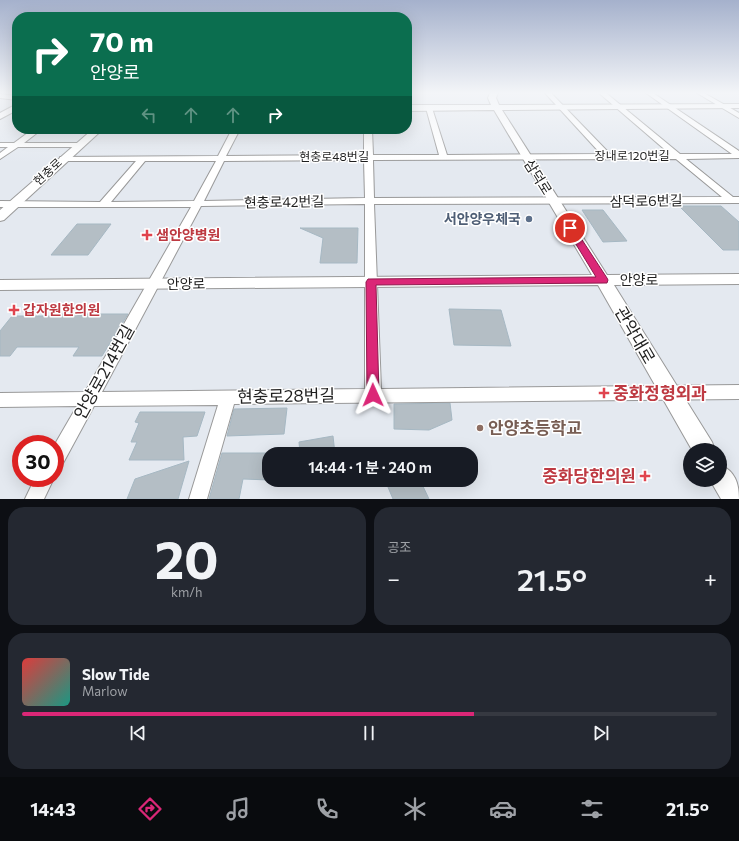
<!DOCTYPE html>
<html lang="ko">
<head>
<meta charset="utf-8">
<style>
	:root { --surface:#171b24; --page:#242831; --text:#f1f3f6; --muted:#9ea1a6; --line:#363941; --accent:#db2777 }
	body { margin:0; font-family:Commissioner,"Noto Sans KR",sans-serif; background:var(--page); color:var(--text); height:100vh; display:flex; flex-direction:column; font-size:15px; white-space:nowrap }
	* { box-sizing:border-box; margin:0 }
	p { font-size:13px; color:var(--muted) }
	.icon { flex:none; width:22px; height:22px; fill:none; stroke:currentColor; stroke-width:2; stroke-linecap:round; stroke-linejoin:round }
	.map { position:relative; height:499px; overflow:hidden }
	.side { display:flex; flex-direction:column; gap:8px; padding:8px; background:#0d0f14; flex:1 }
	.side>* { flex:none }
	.hud { position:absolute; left:12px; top:12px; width:400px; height:122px; border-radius:16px; box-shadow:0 4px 16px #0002; background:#0b6e4f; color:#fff; overflow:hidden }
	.fabs { position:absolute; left:683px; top:443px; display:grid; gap:8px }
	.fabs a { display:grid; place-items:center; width:44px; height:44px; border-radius:50%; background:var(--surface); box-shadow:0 4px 16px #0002; font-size:20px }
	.speed { position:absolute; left:12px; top:435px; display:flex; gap:8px; font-size:20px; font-weight:700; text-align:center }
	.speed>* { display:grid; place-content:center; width:52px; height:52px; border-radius:50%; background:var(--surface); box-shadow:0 4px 16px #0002; line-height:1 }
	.speed .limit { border:6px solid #d22; background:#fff; color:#111 }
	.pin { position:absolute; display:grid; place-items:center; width:34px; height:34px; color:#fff; margin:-17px; border:2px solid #fff; border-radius:50%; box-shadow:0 1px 4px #0007 }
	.me { position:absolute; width:44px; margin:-22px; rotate:359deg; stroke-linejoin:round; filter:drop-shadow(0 0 3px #0008) }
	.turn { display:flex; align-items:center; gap:14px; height:84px; padding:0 12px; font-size:18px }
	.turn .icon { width:52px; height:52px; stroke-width:2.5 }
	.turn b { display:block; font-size:28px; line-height:34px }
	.lanes { display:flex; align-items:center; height:38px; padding:0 12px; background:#0003; justify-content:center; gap:20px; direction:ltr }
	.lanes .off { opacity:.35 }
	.big { font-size:30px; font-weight:600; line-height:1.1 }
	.side .card { flex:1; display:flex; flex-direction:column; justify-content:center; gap:6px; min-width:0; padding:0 14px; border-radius:16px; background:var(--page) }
	.side .dial { align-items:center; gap:0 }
	.dial b { font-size:52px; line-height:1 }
	.song { display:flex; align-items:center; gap:12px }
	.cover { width:48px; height:48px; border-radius:6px; background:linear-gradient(135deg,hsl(0 70% 55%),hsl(170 70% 35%)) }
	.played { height:4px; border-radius:2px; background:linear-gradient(90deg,var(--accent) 65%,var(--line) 65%) }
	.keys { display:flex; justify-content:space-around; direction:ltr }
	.heat { display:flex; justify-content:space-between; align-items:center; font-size:22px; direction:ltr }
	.side .tiles { flex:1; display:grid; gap:8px; grid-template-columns:1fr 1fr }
	.card:last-child { grid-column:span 2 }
	.trip { position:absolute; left:262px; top:447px; width:216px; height:40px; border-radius:16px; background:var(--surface); box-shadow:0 4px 16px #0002; font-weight:600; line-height:40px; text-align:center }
	.tabs { display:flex; height:64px; justify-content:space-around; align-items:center; background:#090b0e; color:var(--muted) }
	.tabs .icon { width:28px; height:28px }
	.tabs .selected { color:var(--accent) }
	.tabs b { font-size:18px; color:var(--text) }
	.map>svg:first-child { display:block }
	.building { fill:#b4bec5; stroke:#a6b8c3 }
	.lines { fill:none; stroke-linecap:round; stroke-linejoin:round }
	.minor-casing { stroke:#999; stroke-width:2 }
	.tertiary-casing { stroke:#999; stroke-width:2 }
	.minor { fill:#fff; fill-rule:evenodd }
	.tertiary { fill:#fff; fill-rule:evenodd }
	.route { fill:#db2777; stroke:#8e194d }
	.service-dot { fill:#5c6f8a; stroke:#fff; stroke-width:1.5 }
	.health-dot { fill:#e0444e; stroke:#fff; stroke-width:1.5 }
	.education-dot { fill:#8d6e63; stroke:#fff; stroke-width:1.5 }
	.labels { text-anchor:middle; stroke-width:3; stroke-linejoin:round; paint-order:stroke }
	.far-street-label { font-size:12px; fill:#1f1f1f; stroke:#fff }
	.street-label { font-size:14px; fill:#1f1f1f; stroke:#fff }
	.service-label { font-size:14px; font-weight:bold; fill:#4e5e75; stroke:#fff; text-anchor:end }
	.health-label { font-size:14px; font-weight:bold; fill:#be3a42; stroke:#fff; text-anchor:start }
	.near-street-label { font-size:17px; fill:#1f1f1f; stroke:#fff }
	.near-health-label { font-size:17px; font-weight:bold; fill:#be3a42; stroke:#fff; text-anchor:start }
	.near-education-label { font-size:17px; font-weight:bold; fill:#785e54; stroke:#fff; text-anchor:start }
</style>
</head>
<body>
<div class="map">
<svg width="739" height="499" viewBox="0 0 739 499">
	<rect width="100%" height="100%" fill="#e4e9f0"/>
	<g class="building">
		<path d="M679,206H721L739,222V250H723Z"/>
		<path d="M582,210H603L627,241L603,242Z"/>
		<path d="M77,224H111L88,255H51Z"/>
		<path d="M300,228H358L357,263H320L323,238Z"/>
		<path d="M449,309L501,310L511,346L454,345Z"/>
		<path d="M54,314H128L102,356H73L79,347H17L10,356H0V331L12,316H52Z"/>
		<path d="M450,403L452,420L429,430L394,429V404Z"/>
		<path d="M287,408L284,434L227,436L234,409Z"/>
		<path d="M140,412H205L197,436L183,437L184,460H129L137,442H131L139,423L135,422Z"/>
		<path d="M333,436L335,454H300L299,442Z"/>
		<path d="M222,453H269V480L243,479L239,499H209Z"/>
		<path d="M189,461L178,499H127L135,479Z"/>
		<path d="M385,480H420L429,499H393Z"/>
	</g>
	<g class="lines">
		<defs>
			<g id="minor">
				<path d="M545,93H551L610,154H670L599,93H606L680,154H732L646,93H653L739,151V158L686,159L733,197H739V203L374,204L381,389L739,385V399L234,404L207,499H189L218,405L94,406L61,467L55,470V444L77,406L0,407V393L85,392L191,207H0V201L100,202L136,161H60V157L218,156L230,133H95L91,131L92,129H372L373,155H439L426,108L429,106L432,108L447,155L601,154ZM364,132V155L226,156L238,133ZM676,159L722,197L374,198L373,160ZM364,160L365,198L204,201L224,161ZM145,161H216L194,201L111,202ZM365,204V389L102,392L201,206Z"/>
				<path d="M697,93H704L739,113V118Z"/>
				<path d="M33,129H42L24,143H79L83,145L79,147H18L0,159V153L8,147H0V143H14Z"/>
				<path d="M35,478H54L44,499H25Z"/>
			</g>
			<g id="tertiary">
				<path d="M490,93H498L496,98L499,105L739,104V108L502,110L607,275L739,274V284L614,285L712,442L715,450H692L598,285L0,290V280L592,275L494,110L407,111V105H491L488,98Z"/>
				<path d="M0,94L17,96V100L0,98Z"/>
				<path d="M17,104V110L0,119V113Z"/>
				<path d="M93,129H103L4,220L0,221V210Z"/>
				<path d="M720,465C735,471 739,483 739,499H721L710,480H720Z"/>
			</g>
		</defs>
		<use href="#minor" class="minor-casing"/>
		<use href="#tertiary" class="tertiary-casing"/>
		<use href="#minor" class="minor"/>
		<use href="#tertiary" class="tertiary"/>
	</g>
	<linearGradient id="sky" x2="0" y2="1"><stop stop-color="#a5b1cc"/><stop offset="0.57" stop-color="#f3f5f8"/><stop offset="1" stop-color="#f3f5f8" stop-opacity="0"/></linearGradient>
	<rect width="739" height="163" fill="url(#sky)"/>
	<path class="route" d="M570,225L573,226L607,278L608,280L607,283L376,285L379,395L378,399L373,401L368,399L367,395L366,282L368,279L596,277L566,228Z"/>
	<circle class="service-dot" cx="529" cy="219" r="4"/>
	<g class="health-dot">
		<path d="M145 229h4v4h4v4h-4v4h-4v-4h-4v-4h4z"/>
		<path d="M12 304h4v4h4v4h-4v4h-4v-4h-4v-4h4z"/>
		<path d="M602 387h4v4h4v4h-4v4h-4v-4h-4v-4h4z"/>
		<path d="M643 470h4v4h4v4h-4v4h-4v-4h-4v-4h4z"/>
	</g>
	<circle class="education-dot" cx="480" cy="428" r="4"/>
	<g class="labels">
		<g class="far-street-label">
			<text x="632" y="160">장내로120번길</text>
			<text x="334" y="161">현충로48번길</text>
			<text transform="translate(48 172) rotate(-43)" y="4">현충로</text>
		</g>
		<g class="street-label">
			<text transform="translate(538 177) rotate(58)" y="5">삼덕로</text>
			<text transform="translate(646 201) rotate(-1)" y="5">삼덕로6번길</text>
			<text transform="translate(284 202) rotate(-1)" y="5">현충로42번길</text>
			<text x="639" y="285">안양로</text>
			<text transform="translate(186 284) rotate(-1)" y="5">안양로</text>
		</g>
		<g class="service-label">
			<text x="521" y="224">서안양우체국</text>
		</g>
		<g class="health-label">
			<text x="156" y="240">샘안양병원</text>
			<text x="23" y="315">갑자원한의원</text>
		</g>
		<g class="near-street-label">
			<text transform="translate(635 335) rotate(60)" y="6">관악대로</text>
			<text transform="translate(104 372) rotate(-61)" y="6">안양로214번길</text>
			<text transform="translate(286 396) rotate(-1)" y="6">현충로28번길</text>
		</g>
		<g class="near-health-label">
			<text x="613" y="399">중화정형외과</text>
			<text x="636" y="482" text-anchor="end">중화당한의원</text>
		</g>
		<g class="near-education-label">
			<text x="488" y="434">안양초등학교</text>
		</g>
	</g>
</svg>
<div class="fabs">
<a><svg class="icon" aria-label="layers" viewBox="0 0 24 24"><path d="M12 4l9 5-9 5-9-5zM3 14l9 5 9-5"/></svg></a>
</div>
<div class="speed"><div class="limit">30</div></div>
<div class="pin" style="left:570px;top:228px;background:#d93025"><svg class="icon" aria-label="arrive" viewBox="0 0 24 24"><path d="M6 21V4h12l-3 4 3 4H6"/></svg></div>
<svg class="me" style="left:373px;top:395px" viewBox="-20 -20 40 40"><path d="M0-17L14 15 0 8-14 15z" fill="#db2777" stroke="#fff" stroke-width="4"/></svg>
<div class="trip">14:44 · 1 분 · 240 m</div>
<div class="hud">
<div class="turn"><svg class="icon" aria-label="right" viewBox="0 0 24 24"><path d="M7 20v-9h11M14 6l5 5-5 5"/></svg><div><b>70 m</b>안양로</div></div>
<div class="lanes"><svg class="icon off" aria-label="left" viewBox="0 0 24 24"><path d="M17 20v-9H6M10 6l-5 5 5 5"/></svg><svg class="icon off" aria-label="ahead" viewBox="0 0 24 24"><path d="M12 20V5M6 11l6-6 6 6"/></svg><svg class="icon off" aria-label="ahead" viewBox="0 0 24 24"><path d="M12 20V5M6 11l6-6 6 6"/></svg><svg class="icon" aria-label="right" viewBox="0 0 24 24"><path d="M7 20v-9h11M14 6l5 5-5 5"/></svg></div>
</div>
</div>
<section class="side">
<div class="tiles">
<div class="card dial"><b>20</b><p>km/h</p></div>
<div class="card"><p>공조</p>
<div class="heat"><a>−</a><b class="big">21.5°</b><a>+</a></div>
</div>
<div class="card">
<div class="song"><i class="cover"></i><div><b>Slow Tide</b><p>Marlow</p></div></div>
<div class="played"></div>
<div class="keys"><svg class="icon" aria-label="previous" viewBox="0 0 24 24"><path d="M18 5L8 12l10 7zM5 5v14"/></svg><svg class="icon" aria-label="pause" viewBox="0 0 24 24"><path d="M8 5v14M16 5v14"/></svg><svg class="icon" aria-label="next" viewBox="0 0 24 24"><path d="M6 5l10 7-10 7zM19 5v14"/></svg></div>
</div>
</div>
</section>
<nav class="tabs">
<b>14:43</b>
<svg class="icon selected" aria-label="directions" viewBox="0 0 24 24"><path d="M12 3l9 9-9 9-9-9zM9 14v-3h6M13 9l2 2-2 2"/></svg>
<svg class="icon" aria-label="music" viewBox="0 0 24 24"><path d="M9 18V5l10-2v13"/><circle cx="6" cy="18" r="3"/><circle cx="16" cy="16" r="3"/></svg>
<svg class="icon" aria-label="phone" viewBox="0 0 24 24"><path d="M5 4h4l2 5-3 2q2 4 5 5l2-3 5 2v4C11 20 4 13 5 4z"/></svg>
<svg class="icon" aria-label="climate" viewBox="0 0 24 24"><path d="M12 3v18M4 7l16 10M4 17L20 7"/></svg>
<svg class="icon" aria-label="car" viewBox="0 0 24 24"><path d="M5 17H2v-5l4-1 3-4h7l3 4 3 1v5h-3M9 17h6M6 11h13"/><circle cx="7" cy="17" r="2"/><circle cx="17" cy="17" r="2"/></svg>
<svg class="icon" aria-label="filters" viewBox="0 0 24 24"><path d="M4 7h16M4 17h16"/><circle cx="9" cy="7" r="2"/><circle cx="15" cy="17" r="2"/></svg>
<b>21.5°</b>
</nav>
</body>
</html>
